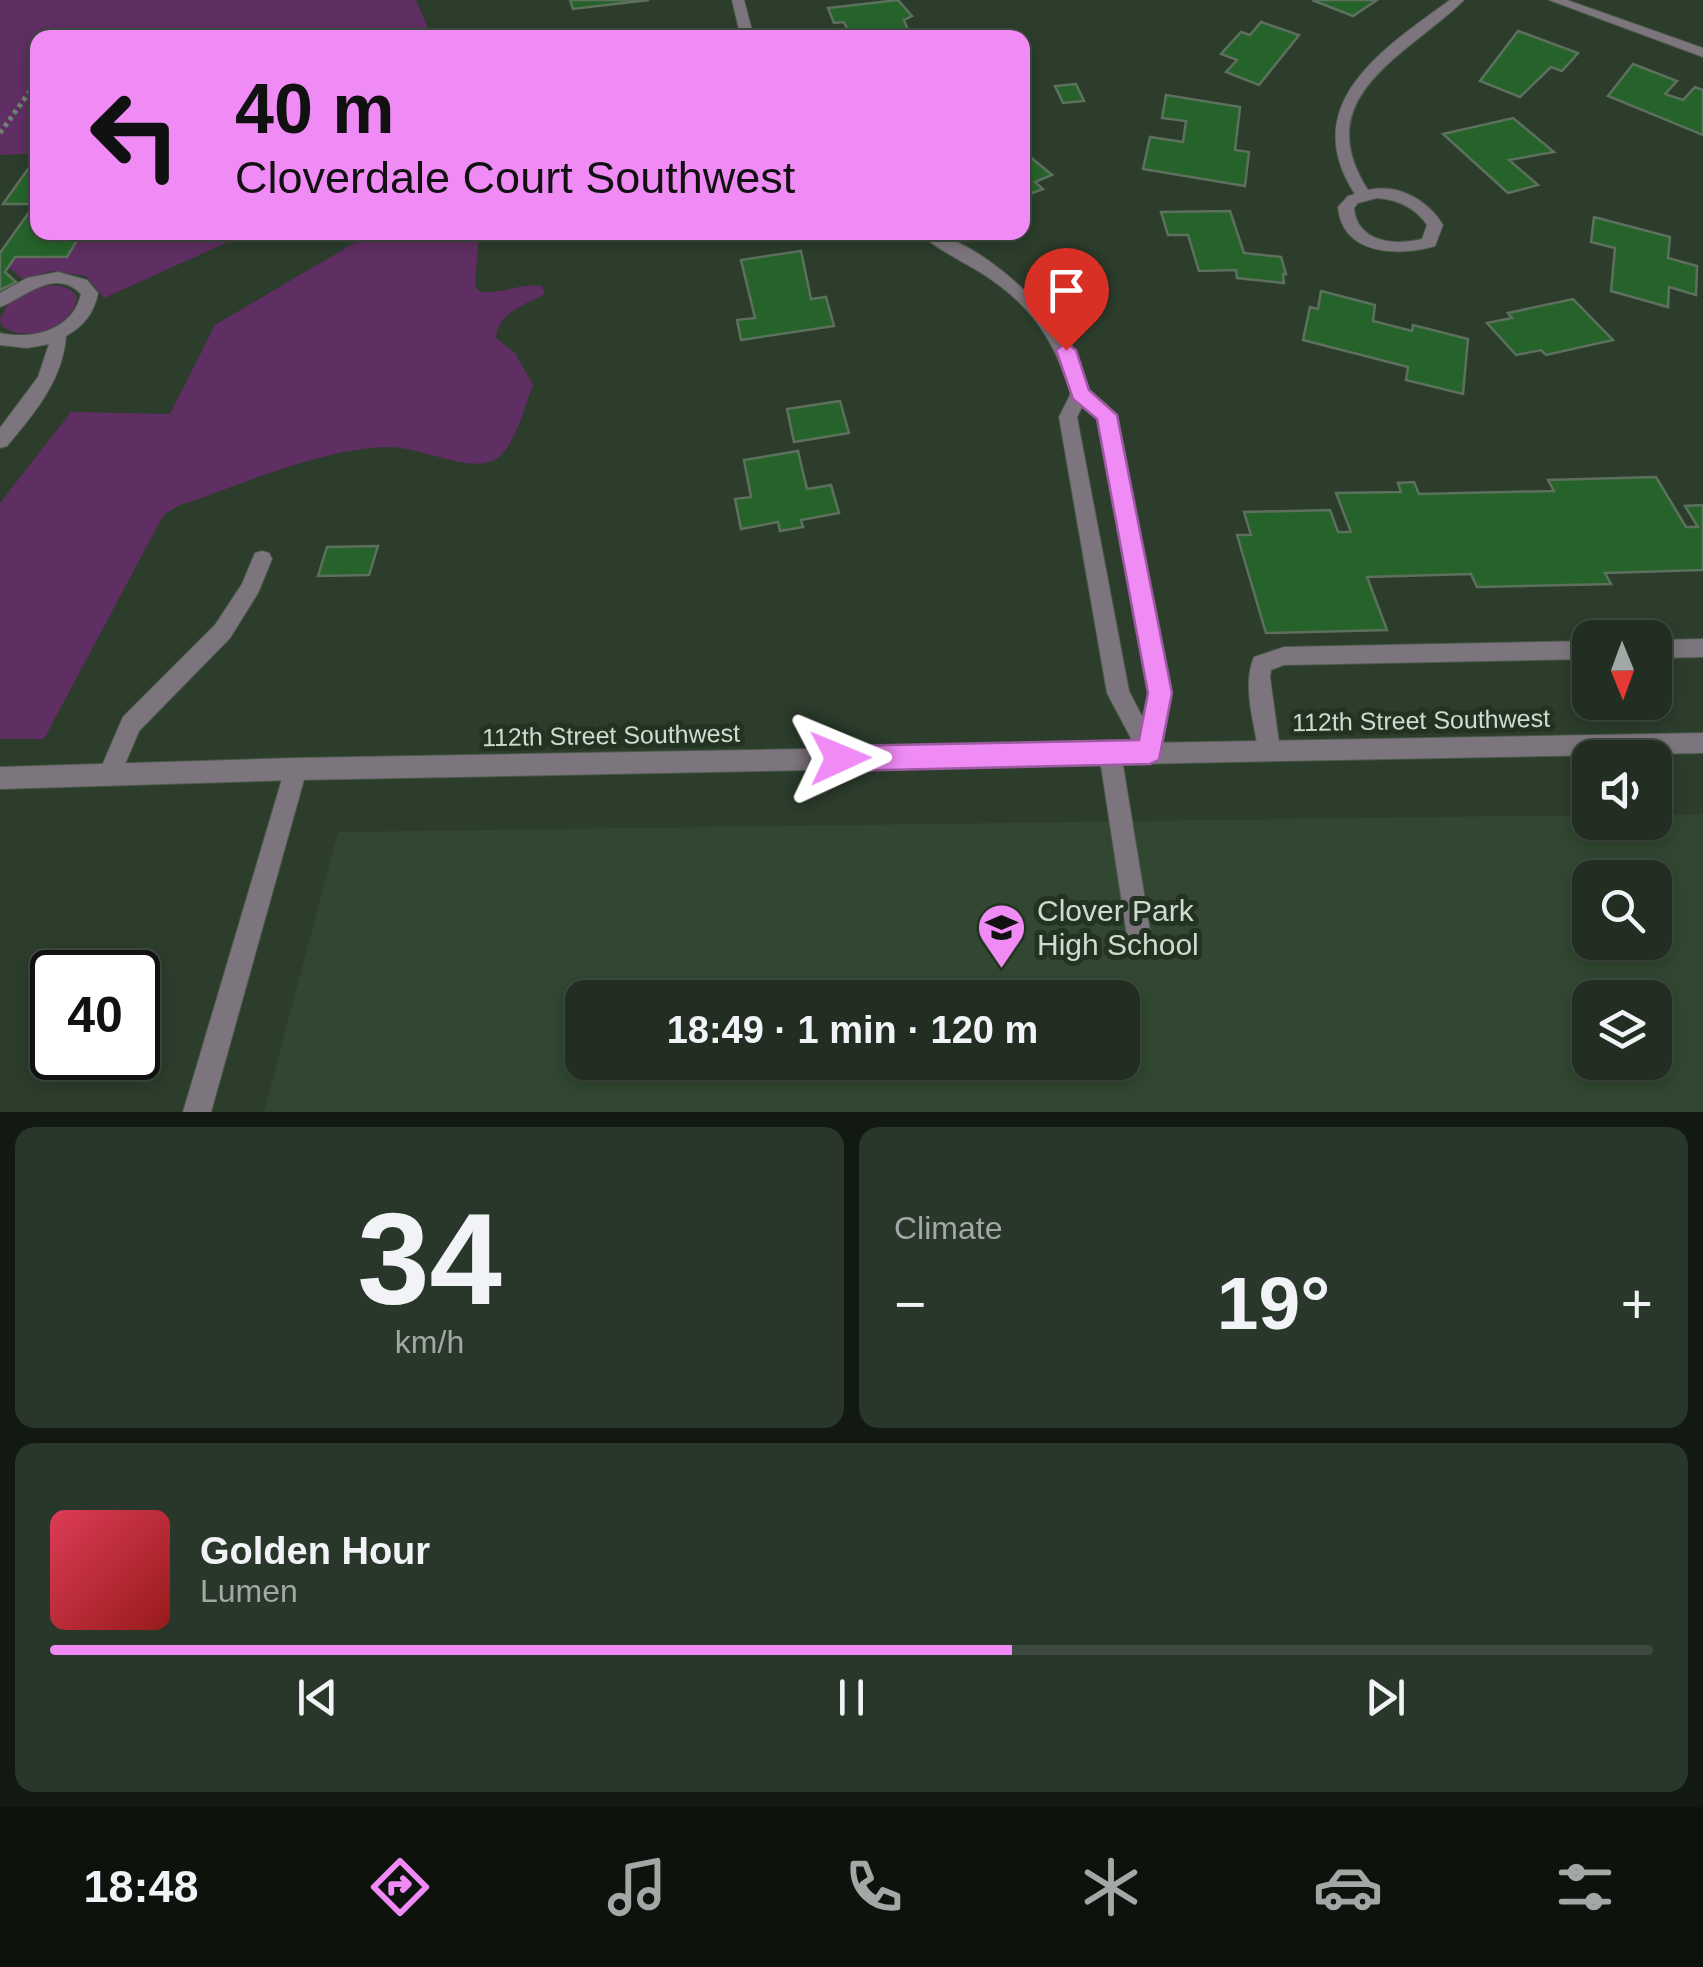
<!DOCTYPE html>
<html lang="en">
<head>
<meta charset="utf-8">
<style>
	:root { --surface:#212e21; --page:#29362a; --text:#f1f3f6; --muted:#a2a8a5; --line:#3e4a3f; --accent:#f08bf6 }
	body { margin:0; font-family:Helvetica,sans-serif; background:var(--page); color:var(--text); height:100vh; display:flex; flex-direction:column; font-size:38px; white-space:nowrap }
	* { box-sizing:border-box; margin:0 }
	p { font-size:32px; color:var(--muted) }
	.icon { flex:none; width:55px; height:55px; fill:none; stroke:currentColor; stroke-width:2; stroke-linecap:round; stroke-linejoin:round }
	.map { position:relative; height:1112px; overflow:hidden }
	.panel { display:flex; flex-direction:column; gap:15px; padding:15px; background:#121912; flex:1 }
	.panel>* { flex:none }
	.banner { position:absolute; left:30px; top:30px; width:1000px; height:210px; border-radius:20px; box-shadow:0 5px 15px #0003,0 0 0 2px var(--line); background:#f08bf6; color:#111; overflow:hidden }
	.needle { width:65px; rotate:179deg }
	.controls { position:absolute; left:1572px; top:620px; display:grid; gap:20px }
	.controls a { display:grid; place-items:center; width:100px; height:100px; border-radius:20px; background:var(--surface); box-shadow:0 5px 15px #0003,0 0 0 2px var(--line); font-size:50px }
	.speed { position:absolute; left:30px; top:950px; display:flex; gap:20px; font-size:50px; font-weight:700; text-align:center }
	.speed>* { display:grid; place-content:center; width:130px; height:130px; border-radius:50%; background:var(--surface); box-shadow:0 5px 15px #0003,0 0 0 2px var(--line); line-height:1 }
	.speed .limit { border:5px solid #111; border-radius:15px; background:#fff; color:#111 }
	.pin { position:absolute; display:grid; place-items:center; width:85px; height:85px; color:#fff; margin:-102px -42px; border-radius:50% 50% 50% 0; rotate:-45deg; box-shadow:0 0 10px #0007 }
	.pin .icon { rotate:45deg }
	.me { position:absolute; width:110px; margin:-55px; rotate:89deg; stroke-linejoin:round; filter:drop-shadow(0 0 8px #0008) }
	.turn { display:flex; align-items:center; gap:35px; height:210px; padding:0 40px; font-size:45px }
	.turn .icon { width:130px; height:130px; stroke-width:2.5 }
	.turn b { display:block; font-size:70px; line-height:85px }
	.big { font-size:75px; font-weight:700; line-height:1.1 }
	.panel .widget { flex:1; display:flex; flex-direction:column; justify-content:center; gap:15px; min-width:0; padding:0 35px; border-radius:20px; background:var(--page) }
	.panel .dial { align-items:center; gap:0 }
	.dial b { font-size:130px; line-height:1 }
	.song { display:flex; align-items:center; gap:30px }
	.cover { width:120px; height:120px; border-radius:15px; background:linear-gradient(135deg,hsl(350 70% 55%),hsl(0 70% 35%)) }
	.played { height:10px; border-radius:5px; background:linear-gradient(90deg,var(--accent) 60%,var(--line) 60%) }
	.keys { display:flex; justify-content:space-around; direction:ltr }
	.heat { display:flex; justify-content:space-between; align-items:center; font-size:55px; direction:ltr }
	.panel .tiles { flex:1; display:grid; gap:15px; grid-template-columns:1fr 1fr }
	.widget:last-child { grid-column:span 2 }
	.trip { position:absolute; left:565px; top:980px; width:575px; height:100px; border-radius:20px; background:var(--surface); box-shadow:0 5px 15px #0003,0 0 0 2px var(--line); font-weight:700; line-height:100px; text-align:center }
	.tabs { display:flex; height:160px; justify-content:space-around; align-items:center; background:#0d120d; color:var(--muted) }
	.tabs .icon { width:70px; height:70px }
	.tabs .active { color:var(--accent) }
	.tabs b { font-size:45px; color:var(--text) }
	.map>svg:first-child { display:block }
	.built { fill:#314731; fill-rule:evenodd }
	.green { fill:#5f2e62 }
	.building { fill:#26632b; stroke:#5d6f5d; stroke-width:2.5 }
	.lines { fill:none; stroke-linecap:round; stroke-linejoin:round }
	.service-casing { stroke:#4a594a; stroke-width:2 }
	.minor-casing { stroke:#4a594a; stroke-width:2 }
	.tertiary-casing { stroke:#4a594a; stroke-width:2 }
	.path { stroke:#728072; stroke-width:5; stroke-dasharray:4 4; stroke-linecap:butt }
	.service { fill:#7d757d; fill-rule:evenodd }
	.minor { fill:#7d757d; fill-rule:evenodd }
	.tertiary { fill:#7d757d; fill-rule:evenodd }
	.route { fill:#f08bf6; stroke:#9c5aa0; stroke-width:2.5 }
	.labels { text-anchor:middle; stroke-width:10; stroke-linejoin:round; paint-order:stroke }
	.street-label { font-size:25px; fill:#d0dbd0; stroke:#232 }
	.near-poi-label { font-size:30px; fill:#d0dbd0; stroke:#232; text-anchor:start }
</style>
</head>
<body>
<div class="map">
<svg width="1703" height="1112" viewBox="0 0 1703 1112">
	<rect width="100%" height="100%" fill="#2c3d2c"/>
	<path class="built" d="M1703,814V1112H264L338,832L1590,815V822H1655V815ZM1590,878H1655V942H1590ZM582,998H1122V1062H582ZM1590,998H1655V1062H1590Z"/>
	<g class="green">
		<path d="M0,0H416L432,37L38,38L37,153L0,155Z"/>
		<path d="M82,233H248L104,298L86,276L51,271L23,279L8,267L15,257H66Z"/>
		<path d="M371,233H479L475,286L479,291C502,296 520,282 542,286L545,294C525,305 498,312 496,338L515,353L533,385C524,406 516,448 494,460C469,473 420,447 389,447C322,448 244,484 180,505L165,514L157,527L44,739H0V503L71,412L170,414L215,325Z"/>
		<path d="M43,286C56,285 68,284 77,297C73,328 26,344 2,326L0,319L9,303Z"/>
	</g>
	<g class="building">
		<path d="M570,0H649L573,9Z"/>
		<path d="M898,0L912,16L904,20L908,30L920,33L922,38L850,35L844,22L834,23L828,8Z"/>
		<path d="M1312,0H1377L1353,16Z"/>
		<path d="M1261,22L1299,35L1259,85L1226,72L1237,60L1221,54L1241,32L1250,35Z"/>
		<path d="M1518,31L1578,53L1562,71L1551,67L1520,97L1480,81Z"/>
		<path d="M1633,64L1677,81L1665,94L1683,100L1695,87L1703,90V135L1608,96Z"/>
		<path d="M1076,84L1084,101L1063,103L1055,86Z"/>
		<path d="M1166,95L1240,107L1235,150L1249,152L1245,186L1143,169L1150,137L1183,142L1186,121L1162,118Z"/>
		<path d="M1513,118L1554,152L1509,160L1538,185L1508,193L1443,134Z"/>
		<path d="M1022,150L1052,175L1035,182L1043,189L1022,197Z"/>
		<path d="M33,162H38V232H82L67,257H15L5,272L16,282L0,290V253L35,204H3Z"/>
		<path d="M1230,211L1244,253L1281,257L1286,274H1283L1284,283L1237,278L1236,270L1199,271L1188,235H1168L1161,212Z"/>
		<path d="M1594,217L1670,237L1668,258L1697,266L1696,295L1669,287L1668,307L1611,291L1615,248L1591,242Z"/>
		<path d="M801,251L811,299L826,297L834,326L741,340L737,320L755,318L741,260Z"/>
		<path d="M1321,291L1375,305L1373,321L1412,331L1413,325L1468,339L1463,394L1406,380L1408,367L1303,340L1310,307L1318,309Z"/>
		<path d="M1573,299L1613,340L1546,355L1541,350L1516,355L1487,323L1512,318L1508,313Z"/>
		<path d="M840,401L849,433L794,442L787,409Z"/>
		<path d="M798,451L807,489L831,485L839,513L801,520L803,527L780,531L778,522L741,529L735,499L751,497L744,460Z"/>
		<path d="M1656,477L1686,527H1698L1685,506L1703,505V570L1605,573L1611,584L1477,587L1471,574L1367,577L1387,630L1266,633L1237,535H1251L1244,512L1330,510L1338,532H1351L1336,493L1401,492L1398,483L1414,482L1419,494L1554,491L1548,480Z"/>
		<path d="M378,546L369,575L318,576L327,547Z"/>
	</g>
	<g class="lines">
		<defs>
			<g id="service">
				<path d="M58,272L87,280L98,293C94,313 84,326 66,336C63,380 34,414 7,446L0,448V428L38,377L49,344L27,348L0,345V333C33,340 73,330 81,294C55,267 26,297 0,307V293L27,278Z"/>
				<path d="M262,551L269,553L272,559L258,593L230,638L139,731L117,783L109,786L101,783L98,775L123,717L215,625L242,584L255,553Z"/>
				<path d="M1703,639V657L1655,658V640Z"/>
				<path d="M1590,641V659L1284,665L1271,670L1270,677L1280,750L1277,757L1269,761L1261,757L1258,750C1254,721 1242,685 1254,657L1284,647Z"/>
				<path d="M1110,742L1118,746L1121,753L1151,936L1148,945L1139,948L1130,945L1127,936L1099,753L1102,746Z"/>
			</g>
			<g id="minor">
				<path d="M732,0H744L754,38H741Z"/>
				<path d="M1450,0H1464C1408,55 1307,96 1368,190C1398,183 1428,200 1443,225L1435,246C1398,257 1342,255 1338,207L1348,196L1355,194C1296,104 1384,48 1450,0ZM1377,198C1398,200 1415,207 1427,225L1422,239C1394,246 1357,242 1354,208L1358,203Z"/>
				<path d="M1549,0H1567L1703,48V57Z"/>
				<path d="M918,232C971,232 1043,302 1071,344C1080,357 1079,375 1087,388C1094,399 1108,405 1115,415L1171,693L1158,759L1150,763L1142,759L1107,693L1059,417L1071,393C1053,337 1029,302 978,271C958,259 935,248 918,232ZM1083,405L1097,418L1149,693L1144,720L1129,691L1077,417Z"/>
				<path d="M296,758L304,761L307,769L211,1112H183L285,769L288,761Z"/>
			</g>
			<path id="tertiary" d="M1703,733V753L296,780L0,789V767L296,758Z"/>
		</defs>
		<use href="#service" class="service-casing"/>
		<use href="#minor" class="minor-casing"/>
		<use href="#tertiary" class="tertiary-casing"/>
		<path class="path" d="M0,133L38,80"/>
		<use href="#service" class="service"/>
		<use href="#minor" class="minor"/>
		<use href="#tertiary" class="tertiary"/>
	</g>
	<path class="route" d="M1066,343L1076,350L1089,390L1117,415L1172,693L1159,760L1150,764L840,771L831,767L827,758L831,750L840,746L1139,740L1148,693L1097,419L1073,399L1056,350Z"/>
	<defs>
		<symbol id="school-pin" viewBox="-11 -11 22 30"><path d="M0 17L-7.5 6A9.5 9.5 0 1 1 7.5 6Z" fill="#f08bf6" stroke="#232"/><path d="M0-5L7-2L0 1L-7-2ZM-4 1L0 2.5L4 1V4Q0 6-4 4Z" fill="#111"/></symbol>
	</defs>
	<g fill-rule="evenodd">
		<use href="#school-pin" x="974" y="900" width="55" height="75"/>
	</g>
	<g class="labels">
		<g class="street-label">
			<text transform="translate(1421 720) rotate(-1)" y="9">112th Street Southwest</text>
			<text transform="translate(611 735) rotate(-1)" y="9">112th Street Southwest</text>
		</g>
		<g class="near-poi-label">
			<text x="1037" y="921">Clover Park<tspan x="1037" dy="34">High School</tspan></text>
		</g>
	</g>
</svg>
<div class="controls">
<a><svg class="needle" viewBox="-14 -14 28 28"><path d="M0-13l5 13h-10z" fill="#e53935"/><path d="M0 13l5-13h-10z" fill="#a2a8a5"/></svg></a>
<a><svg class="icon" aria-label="sound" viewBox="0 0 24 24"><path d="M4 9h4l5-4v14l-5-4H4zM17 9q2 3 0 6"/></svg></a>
<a><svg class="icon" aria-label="search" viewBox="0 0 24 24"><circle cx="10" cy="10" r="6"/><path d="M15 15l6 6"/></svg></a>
<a><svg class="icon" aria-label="layers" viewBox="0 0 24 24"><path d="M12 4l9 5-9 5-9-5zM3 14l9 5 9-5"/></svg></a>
</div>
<div class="speed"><div class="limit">40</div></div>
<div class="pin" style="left:1066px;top:350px;background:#d93025"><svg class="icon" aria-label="arrive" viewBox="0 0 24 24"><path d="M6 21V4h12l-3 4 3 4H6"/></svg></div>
<svg class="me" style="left:840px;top:758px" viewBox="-20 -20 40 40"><path d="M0-17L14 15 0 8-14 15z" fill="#f08bf6" stroke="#fff" stroke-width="4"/></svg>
<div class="trip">18:49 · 1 min · 120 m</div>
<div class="banner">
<div class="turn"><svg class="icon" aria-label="left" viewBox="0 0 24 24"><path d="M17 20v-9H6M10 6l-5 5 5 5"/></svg><div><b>40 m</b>Cloverdale Court Southwest</div></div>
</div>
</div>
<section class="panel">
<div class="tiles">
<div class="widget dial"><b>34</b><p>km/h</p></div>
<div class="widget"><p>Climate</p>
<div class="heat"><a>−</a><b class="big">19°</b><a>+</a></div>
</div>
<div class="widget">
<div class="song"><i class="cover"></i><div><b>Golden Hour</b><p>Lumen</p></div></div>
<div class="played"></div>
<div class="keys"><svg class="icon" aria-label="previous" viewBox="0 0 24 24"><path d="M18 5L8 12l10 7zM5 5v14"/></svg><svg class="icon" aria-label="pause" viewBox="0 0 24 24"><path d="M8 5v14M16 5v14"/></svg><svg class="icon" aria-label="next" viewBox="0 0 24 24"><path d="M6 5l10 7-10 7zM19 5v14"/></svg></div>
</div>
</div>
</section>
<nav class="tabs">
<b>18:48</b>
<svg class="icon active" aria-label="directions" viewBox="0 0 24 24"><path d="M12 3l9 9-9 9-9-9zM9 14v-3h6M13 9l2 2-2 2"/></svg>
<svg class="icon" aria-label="music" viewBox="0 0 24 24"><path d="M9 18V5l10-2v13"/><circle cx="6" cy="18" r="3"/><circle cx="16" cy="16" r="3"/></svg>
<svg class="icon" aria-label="phone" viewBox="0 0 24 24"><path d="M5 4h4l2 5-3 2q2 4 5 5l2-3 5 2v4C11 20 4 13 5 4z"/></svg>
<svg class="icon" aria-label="climate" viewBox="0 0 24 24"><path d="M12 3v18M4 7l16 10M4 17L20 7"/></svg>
<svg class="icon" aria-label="car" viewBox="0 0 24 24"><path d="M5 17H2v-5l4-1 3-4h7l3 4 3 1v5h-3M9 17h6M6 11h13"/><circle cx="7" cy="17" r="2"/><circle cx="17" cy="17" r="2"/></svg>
<svg class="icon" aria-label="filters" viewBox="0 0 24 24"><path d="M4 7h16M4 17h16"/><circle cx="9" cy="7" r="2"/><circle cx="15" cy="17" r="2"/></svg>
</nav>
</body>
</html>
